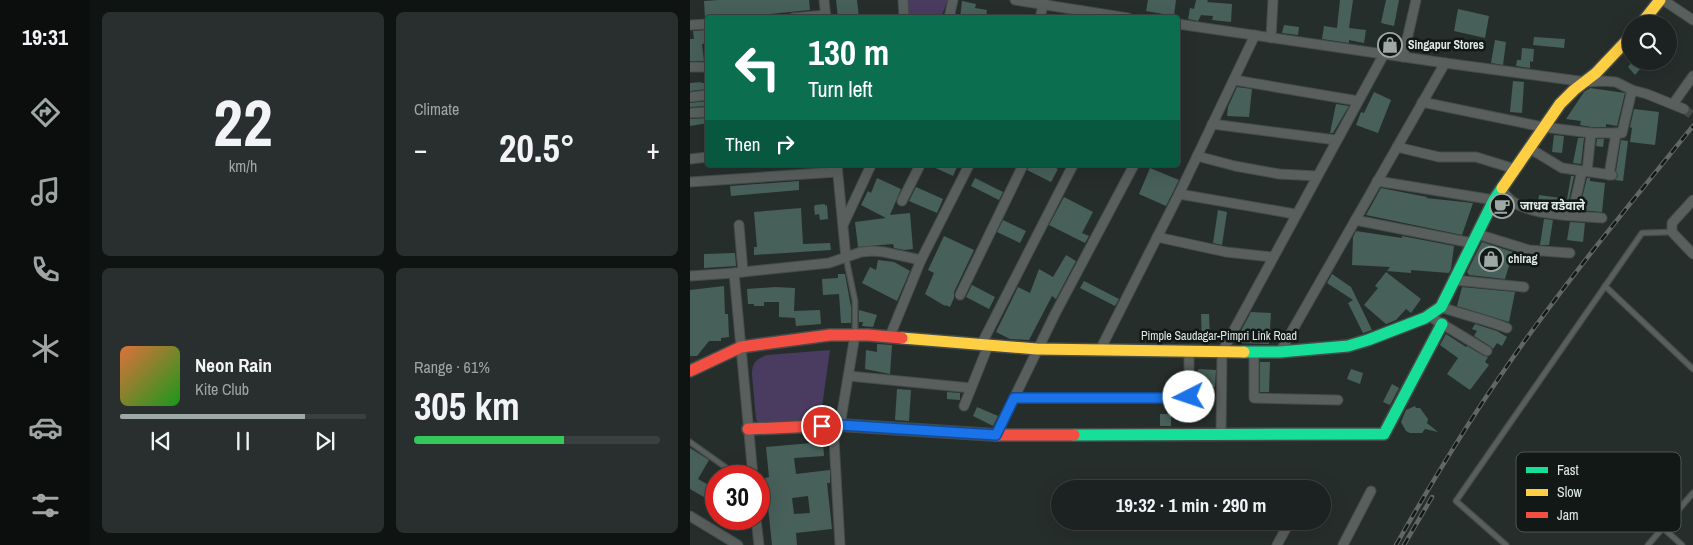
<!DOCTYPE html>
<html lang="en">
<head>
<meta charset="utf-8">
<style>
	:root { --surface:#1c2221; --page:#292f2e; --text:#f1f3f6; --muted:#a0a4a5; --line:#3a3f3f; --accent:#9ea8a5 }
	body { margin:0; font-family:"Archivo Narrow","Noto Sans Devanagari",sans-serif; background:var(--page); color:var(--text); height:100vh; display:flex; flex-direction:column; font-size:19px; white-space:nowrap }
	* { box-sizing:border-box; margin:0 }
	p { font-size:16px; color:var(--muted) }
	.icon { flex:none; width:28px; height:28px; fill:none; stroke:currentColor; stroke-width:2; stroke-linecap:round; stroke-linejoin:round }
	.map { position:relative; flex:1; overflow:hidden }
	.panel { display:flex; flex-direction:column; gap:12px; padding:12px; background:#0f1312; width:600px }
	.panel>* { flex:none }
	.top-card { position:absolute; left:15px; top:15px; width:475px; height:152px; border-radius:5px; box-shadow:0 5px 20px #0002,0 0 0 1px var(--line); background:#0b6e4f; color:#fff; overflow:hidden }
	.buttons { position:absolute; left:932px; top:15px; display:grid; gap:10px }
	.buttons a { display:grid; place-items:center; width:55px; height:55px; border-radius:50%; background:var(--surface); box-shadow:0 5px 20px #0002,0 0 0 1px var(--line); font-size:25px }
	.speed { position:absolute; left:15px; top:465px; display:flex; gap:10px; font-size:25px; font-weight:700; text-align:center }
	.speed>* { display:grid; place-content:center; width:65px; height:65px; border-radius:50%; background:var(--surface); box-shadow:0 5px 20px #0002,0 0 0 1px var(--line); line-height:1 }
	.speed .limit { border:8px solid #d22; background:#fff; color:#111 }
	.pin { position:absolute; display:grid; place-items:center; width:42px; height:42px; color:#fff; margin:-21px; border:2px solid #fff; border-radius:50%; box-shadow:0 1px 5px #0007 }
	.me { position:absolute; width:55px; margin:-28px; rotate:266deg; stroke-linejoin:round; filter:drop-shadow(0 0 4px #0008) }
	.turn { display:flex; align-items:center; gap:18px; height:105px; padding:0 20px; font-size:22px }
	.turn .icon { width:65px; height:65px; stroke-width:2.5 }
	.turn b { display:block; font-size:35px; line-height:42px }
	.then { display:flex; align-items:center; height:48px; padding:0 20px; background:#0003; gap:10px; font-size:19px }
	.big { font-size:38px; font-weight:700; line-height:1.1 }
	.panel .widget { flex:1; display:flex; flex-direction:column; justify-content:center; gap:8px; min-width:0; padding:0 18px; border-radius:8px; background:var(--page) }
	.panel .dial { align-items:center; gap:0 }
	.dial b { font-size:65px; line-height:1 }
	.song { display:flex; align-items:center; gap:15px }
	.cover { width:60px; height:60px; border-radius:8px; background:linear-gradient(135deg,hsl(20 70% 55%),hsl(120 70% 35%)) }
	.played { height:5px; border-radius:2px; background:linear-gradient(90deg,var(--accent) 75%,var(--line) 75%) }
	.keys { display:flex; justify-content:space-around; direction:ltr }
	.heat { display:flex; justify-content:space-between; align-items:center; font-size:28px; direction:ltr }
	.charge { height:8px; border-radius:4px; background:linear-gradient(90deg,#34c759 61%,var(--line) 0) }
	.panel .tiles { flex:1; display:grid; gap:12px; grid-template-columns:repeat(2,1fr) }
	.trip { position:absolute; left:361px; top:480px; width:280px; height:50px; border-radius:25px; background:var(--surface); box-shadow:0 5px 20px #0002,0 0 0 1px var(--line); font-weight:700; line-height:50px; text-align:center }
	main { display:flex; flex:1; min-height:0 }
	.menu { display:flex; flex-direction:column; width:90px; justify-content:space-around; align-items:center; background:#0b0e0d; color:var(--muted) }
	.menu .icon { width:35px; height:35px }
	.menu .on { color:var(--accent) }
	.menu b { font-size:22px; color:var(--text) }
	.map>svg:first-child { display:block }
	.green { fill:#4a3c61 }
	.building { fill:#48605a; fill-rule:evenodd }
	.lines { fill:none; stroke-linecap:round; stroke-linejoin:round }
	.street-tunnel { stroke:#424a48; stroke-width:9; stroke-dasharray:9 4.5; stroke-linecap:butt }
	.lane-casing { stroke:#454c4a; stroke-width:7 }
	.street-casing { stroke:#454c4a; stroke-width:11 }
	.fast-casing { stroke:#454c4a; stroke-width:14 }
	.slow-casing { stroke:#454c4a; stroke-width:14 }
	.jam-casing { stroke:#454c4a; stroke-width:14 }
	.lane { stroke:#595f5d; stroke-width:4.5 }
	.street { stroke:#595f5d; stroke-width:9 }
	.fast { stroke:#16e098; stroke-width:11 }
	.slow { stroke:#ffcf43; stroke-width:11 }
	.jam { stroke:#f24e42; stroke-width:11 }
	.rail-casing { stroke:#616765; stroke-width:4.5 }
	.rail { stroke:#111816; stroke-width:2.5; stroke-dasharray:8; stroke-linecap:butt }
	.route-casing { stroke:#114b97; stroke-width:12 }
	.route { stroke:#1a73e8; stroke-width:9 }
	.labels { text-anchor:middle; stroke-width:5; stroke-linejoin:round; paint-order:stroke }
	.poi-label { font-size:12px; font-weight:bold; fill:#dfe9e6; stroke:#111816; text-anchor:start }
	.street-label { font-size:12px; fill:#dfe9e6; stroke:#111816 }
	.key { fill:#111816; stroke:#4f5754; stroke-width:1 }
	.key-label { font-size:14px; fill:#dfe9e6 }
</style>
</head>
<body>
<main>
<nav class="menu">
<b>19:31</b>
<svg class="icon on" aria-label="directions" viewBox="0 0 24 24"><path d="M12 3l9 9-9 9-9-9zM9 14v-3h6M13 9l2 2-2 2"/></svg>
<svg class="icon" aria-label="music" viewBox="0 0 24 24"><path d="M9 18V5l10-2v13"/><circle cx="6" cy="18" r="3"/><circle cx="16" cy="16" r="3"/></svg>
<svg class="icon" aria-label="phone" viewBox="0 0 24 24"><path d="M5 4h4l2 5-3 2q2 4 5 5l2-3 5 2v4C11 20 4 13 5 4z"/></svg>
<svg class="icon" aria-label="climate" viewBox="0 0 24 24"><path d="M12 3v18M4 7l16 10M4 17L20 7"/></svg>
<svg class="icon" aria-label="car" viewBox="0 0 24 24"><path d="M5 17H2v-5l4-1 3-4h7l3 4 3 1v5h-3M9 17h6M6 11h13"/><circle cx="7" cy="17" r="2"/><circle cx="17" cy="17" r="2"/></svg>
<svg class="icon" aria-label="filters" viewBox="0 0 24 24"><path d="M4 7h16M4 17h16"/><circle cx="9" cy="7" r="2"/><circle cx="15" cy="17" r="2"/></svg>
</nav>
<section class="panel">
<div class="tiles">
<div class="widget dial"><b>22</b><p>km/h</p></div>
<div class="widget"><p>Climate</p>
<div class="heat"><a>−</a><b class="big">20.5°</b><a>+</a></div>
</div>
<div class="widget">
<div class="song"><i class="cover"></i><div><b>Neon Rain</b><p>Kite Club</p></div></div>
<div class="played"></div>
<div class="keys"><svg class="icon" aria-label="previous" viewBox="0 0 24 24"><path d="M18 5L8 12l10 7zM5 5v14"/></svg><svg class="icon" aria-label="pause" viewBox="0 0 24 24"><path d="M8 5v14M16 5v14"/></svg><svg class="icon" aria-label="next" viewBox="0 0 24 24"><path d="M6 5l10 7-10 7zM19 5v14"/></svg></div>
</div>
<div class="widget"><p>Range · 61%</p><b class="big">305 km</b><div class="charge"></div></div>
</div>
</section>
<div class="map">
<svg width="1003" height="545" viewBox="0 0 1003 545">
	<rect width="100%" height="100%" fill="#262e2c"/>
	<g class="green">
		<path d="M218,0H258L251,17L219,18Z"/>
		<path d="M140,350L130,421L68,422L66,419L62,374C62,363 66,359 77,355Z"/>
	</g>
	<g class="building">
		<path d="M29,0H119L120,10L70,15L15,18L14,1Z"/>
		<path d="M146,0H167L169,18H148Z"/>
		<path d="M458,0H486L484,16L456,11Z"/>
		<path d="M506,0H518L517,2L542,4L541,22L522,20L523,16L511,15L508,21L498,19L500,8L504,9Z"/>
		<path d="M650,0H663L659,28L676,30L674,43L659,40V43L632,39L634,26L647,28Z"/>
		<path d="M696,0H709L704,26L691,23Z"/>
		<path d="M272,1L286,4L285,8L297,10L296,18H270Z"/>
		<path d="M768,9L799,16L795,38L764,31Z"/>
		<path d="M594,25L609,27L608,35L592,33Z"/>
		<path d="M18,30V43L12,44L14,61H0V39H4L3,31Z"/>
		<path d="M844,37L875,39L874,48L843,45Z"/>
		<path d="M805,40L816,42L813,65L801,63Z"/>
		<path d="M832,48L844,49L843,62L840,61V68L826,66L827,60H831Z"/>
		<path d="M943,61H957L945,75L938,67Z"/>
		<path d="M823,81L834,82L832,113L820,112Z"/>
		<path d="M11,82V83H18V89L0,91V83Z"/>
		<path d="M547,87L562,89L559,117L537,116L538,107Z"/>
		<path d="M900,88L935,93L927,126L916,124V127H901L890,125L891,121L876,119L894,92Z"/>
		<path d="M684,92L701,100L688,133L666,125L671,112L674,113Z"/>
		<path d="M18,101V106L0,107V103Z"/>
		<path d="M646,104L659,106L643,133H640Z"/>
		<path d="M944,109L969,112L965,145L940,142L942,128L940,127Z"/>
		<path d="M18,118V123L0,126V119Z"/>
		<path d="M864,135L874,136L872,153L862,152Z"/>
		<path d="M888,138H894L891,164L883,163Z"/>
		<path d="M907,139H914L913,147L906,146Z"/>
		<path d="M931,140L938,141L933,181L925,180L928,176L926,171Z"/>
		<path d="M239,165H268L263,176Z"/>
		<path d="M340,165H359L368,169L361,182L337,170Z"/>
		<path d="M460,168L489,180L476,206L449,194Z"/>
		<path d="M881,176H884L877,209L848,205L849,195L877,199Z"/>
		<path d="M187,178L211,189L200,215L220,213L223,249L214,250L204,248L203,244L168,247L165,222L196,218L171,205L178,191L181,193Z"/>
		<path d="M285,178L313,192L309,200L281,186Z"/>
		<path d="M897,178H900V181L915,183L912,212L889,210Z"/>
		<path d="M109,181V190L41,196L40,186Z"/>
		<path d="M226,187L253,199L247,213L219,201Z"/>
		<path d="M691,188L737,197L736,198L783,203L772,235L676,215Z"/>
		<path d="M374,197L403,212L392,233L399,236L395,243L359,225Z"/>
		<path d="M813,202L820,207V211L810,210Z"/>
		<path d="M135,204V206L137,205L138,219L130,220L129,214L125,215L124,207L125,205Z"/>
		<path d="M111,208L113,244L140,243L141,250L64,255V247H67L64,212Z"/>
		<path d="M528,210L537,212L532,245L523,243Z"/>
		<path d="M854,219L863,220L859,245H850Z"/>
		<path d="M313,220L336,231L330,243L307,232Z"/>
		<path d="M880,222L895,223L893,242L877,240Z"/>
		<path d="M666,231L712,238V236L764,246L761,269L759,273L721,270V273L697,271L700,267L662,265L663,237Z"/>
		<path d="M254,236L284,250L264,292V298L260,307L255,305V306L235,294L244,273L238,270Z"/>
		<path d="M792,242L823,252L815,279L779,275L777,272Z"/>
		<path d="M45,253L46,266L14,268V254Z"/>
		<path d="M376,255L386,261L366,299L362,296L339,340L320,339L306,332L328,287L340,293L349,269L363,277Z"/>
		<path d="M188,260L204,262L220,271L207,301L172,283L180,267L186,270Z"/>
		<path d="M696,272L731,299L721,313L716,309L706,320L696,324L674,305L688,288L685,286Z"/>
		<path d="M148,274H155L161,307V323H151L149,294L133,295L132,279L148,278Z"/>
		<path d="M642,274L661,287L682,330L673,333L658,303L663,300L637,283Z"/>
		<path d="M394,281L429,299L425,306L390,288Z"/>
		<path d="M282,285L305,297L299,309L276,297Z"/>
		<path d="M34,286L35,314H38L39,337L31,338V341H19L7,356H0V290Z"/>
		<path d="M85,287L105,288L104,311L130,310L131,324L106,326L105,318L89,317V302H74V306H64V304H58L57,289Z"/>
		<path d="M772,287L825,292L819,322L767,306Z"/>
		<path d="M169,310L187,315L183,327L172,326L173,322H169Z"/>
		<path d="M561,312L581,313L579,344L547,343L548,336Z"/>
		<path d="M511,314H519L520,343H512Z"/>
		<path d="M785,324L807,331L817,337L812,346L807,343L803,349L800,346L784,336L787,331L782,329Z"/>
		<path d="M756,334L776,347L777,346L794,356L798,357L795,362L799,365L780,390L757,374L768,358L750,345Z"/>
		<path d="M187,344L202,345L200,374L175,369L176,350L187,352Z"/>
		<path d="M570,362H580L579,392H570Z"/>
		<path d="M508,369L526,370L525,387L507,386Z"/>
		<path d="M661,369L673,373L670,384L657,379Z"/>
		<path d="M702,384L709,388L700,405L693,402Z"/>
		<path d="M207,389L221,390L219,421L205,420Z"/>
		<path d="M257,392L270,393V400L257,399Z"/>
		<path d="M725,406L726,408H730L738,419L737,423L748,432L735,429L732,433H720L716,431L711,422L716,410Z"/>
		<path d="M287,407L308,416L303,426L283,416Z"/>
		<rect x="470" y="414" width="11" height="12"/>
		<path d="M133,442L134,456L104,458L106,474L140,470V483H137L142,529L106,533L107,545H82L75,478L79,477L76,447ZM118,496L120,513L104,514L102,498Z"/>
		<path d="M0,448L19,460L8,479L26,489V504L0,489Z"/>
	</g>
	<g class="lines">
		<path class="street-tunnel" d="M994,109L1003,116"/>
		<defs>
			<g id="lane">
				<path d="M156,258L165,301V333"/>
				<path d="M915,286L1003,369"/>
				<path d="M0,442L48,476"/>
				<path d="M973,528L992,545"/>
				<path d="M816,545L766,501L952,233L982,232"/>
				<path d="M958,545L1003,493"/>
			</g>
			<g id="street">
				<path d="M134,0L136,18"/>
				<path d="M213,0L214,18"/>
				<path d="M325,0L438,18"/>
				<path d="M973,0L1003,20"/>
				<path d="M103,18L136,15"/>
				<path d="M259,18L263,0"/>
				<path d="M350,18L354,1"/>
				<path d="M488,24L755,63L896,82L913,81L926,82L942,90L957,94L994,109"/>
				<path d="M0,25L18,24"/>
				<path d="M581,38L583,0"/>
				<path d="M713,57L726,0"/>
				<path d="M0,67H18"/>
				<path d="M544,80L668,101"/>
				<path d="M0,97L18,95"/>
				<path d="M732,102L853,127L901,133L897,171"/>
				<path d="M983,104L1003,76"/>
				<path d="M0,113L18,112"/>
				<path d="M522,124L646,140"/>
				<path d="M901,133H932L942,90"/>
				<path d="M707,147L749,157H786L825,169"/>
				<path d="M839,148L872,168L922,175"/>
				<path d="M507,156L545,166L589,174L627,176"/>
				<path d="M0,159L18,157"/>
				<path d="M147,165L156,258"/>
				<path d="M919,175L926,133"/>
				<path d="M687,181L804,200"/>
				<path d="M0,182L147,172"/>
				<path d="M811,189C814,193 818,198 822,201C841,216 888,216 912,218"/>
				<path d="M489,194L605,214"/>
				<path d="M1003,200L982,223V232L1003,254"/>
				<path d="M212,201L230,165"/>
				<path d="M882,215L892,171"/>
				<path d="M665,220L782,243"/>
				<path d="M154,223L181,165"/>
				<path d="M49,225L53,272"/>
				<path d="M787,234L839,250L880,253"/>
				<path d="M467,237L536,252L582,257"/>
				<path d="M44,273L63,476"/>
				<path d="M0,276L44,273L139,263L171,252L183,251L194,252L231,260"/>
				<path d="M764,280L834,287"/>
				<path d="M270,295L333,165"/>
				<path d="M751,307C773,315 795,319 817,328"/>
				<path d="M739,316L797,351"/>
				<path d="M200,336L231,260L279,165"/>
				<path d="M291,345L383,165"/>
				<path d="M410,350L489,194L565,35"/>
				<path d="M564,352V398L648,400"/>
				<path d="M590,352L755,63"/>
				<path d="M159,376L281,388"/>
				<path d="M324,398H497L499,394V351"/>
				<path d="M274,406L298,346"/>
				<path d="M531,434L532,352L694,54"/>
				<path d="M306,435L365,314L444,165"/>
				<path d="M0,516L48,545"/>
				<path d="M66,519L69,545"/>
				<path d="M150,545L144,439L150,425L165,335"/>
				<path d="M587,545L600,521"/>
				<path d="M653,545L681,491"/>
			</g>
			<g id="fast">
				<path d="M554,352H590L658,346L678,340L735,318L751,307L804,200L812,188"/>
				<path d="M384,435L694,434L752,324"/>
			</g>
			<g id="slow">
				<path d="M951,24L970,0"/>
				<path d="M812,188L870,104L884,90L906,73L941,36"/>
				<path d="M212,338L347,349L554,352"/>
			</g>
			<g id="jam">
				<path d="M0,371L51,347L140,335H178L212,338"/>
				<path d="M58,429L150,425L306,435H384"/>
			</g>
		</defs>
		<use href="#lane" class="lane-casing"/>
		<use href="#street" class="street-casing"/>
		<use href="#fast" class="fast-casing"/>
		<use href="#slow" class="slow-casing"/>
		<use href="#jam" class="jam-casing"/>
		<use href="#lane" class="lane"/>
		<use href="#street" class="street"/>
		<use href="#fast" class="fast"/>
		<use href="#slow" class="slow"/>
		<use href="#jam" class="jam"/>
		<defs>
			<g id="rail">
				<path d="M706,545C739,487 773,430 811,375C870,288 937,208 1003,126"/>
				<path d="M714,545L742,497"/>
			</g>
		</defs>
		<use href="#rail" class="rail-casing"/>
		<use href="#rail" class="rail"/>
	</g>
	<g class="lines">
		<defs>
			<path id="route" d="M132,426L150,425L306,435L324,398H497L499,397"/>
		</defs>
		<use href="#route" class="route-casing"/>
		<use href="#route" class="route"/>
	</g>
	<defs>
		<symbol id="shop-ring" viewBox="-11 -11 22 22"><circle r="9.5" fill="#111816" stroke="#9ea8a5" stroke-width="1.5"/><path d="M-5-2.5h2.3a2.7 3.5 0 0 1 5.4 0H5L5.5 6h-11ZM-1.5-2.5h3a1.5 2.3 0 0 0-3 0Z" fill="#9ea8a5"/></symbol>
		<symbol id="cafe-ring" viewBox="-11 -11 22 22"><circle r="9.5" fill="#111816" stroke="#9ea8a5" stroke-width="1.5"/><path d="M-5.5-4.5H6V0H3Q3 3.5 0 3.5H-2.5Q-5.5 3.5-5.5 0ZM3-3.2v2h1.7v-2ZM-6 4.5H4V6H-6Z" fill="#9ea8a5"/></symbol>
	</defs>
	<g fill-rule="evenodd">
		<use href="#shop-ring" x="686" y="31" width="28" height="28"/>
		<use href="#cafe-ring" x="798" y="192" width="28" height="28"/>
		<use href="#shop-ring" x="787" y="245" width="28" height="28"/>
	</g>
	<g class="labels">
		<g class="poi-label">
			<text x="718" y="49">Singapur Stores</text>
			<text x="830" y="210">जाधव वडेवाले</text>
			<text x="818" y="263">chirag</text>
		</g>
		<g class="street-label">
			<text x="529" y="340">Pimple Saudagar-Pimpri Link Road</text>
		</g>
	</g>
	<rect x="826" y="452" width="165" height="80" rx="8" class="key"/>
	<rect x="836" y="467" width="22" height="6" fill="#16e098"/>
	<rect x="836" y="489" width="22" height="7" fill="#ffcf43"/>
	<rect x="836" y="512" width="22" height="6" fill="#f24e42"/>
	<g class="key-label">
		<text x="867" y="475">Fast</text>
		<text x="867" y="497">Slow</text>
		<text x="867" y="520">Jam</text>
	</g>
</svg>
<div class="buttons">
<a><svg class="icon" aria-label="search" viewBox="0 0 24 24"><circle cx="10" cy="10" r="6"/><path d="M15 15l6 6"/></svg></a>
</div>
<div class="speed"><div class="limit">30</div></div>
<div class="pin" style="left:132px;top:426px;background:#d93025"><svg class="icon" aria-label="arrive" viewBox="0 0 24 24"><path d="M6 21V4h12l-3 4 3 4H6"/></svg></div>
<svg class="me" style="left:499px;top:397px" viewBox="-20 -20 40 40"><circle r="19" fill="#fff"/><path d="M0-13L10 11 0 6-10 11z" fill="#1a73e8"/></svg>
<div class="trip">19:32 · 1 min · 290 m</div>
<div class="top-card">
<div class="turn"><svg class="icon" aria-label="left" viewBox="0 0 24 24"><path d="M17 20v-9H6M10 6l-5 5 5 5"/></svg><div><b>130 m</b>Turn left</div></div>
<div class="then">Then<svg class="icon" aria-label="right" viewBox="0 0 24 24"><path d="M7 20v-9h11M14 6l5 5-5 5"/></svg></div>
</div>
</div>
</main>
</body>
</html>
